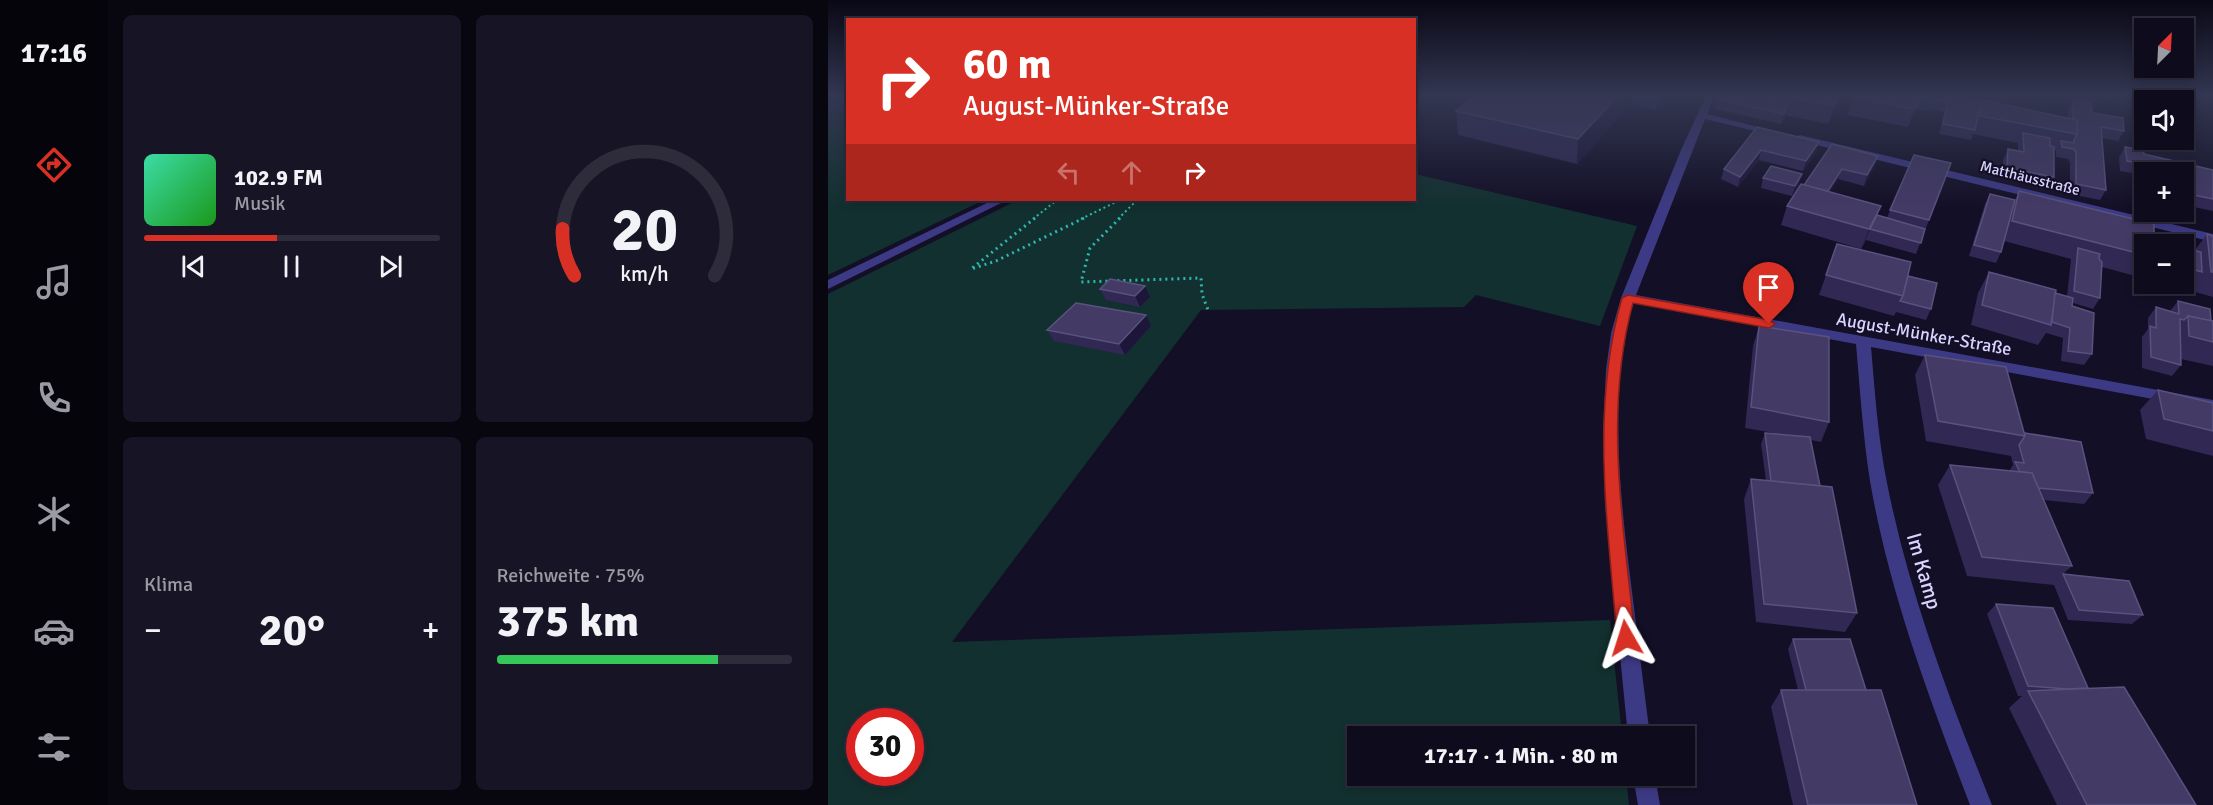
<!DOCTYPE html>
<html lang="de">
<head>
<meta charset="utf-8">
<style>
	:root { --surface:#0e0b1c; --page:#171425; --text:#f1f3f6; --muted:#9b9ba3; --line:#2e2b3b; --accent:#d93025 }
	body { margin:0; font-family:Signika,sans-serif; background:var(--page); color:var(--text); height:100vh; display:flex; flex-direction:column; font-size:22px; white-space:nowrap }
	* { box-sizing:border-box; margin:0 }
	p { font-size:20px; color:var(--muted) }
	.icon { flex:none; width:33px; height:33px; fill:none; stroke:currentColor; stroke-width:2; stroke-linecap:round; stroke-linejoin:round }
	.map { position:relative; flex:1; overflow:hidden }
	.sheet { display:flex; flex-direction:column; gap:15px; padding:15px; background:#08060f; width:720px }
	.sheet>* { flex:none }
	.top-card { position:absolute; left:18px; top:18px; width:570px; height:183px; border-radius:0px; box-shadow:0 3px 9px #0003,0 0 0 2px var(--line); background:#d93025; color:#fff; overflow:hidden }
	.needle { width:39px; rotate:24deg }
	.buttons { position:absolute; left:1306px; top:18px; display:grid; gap:12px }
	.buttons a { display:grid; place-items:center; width:60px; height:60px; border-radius:0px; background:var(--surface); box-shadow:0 3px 9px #0003,0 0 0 2px var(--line); font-size:30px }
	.speed { position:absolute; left:18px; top:708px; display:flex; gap:12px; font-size:30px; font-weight:700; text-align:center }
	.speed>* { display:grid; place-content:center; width:78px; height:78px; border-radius:50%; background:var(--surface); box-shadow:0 3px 9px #0003,0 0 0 2px var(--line); line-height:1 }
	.speed .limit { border:9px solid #d22; background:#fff; color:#111 }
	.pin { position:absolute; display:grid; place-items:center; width:51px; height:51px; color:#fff; margin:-62px -26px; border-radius:50% 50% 50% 0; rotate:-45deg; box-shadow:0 0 6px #0007 }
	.pin .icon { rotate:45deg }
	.me { position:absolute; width:66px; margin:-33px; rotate:354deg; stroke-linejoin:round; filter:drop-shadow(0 0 4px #0008) }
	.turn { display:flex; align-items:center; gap:21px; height:126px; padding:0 18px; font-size:27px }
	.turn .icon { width:78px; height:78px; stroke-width:2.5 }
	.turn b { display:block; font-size:42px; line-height:51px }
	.lanes { display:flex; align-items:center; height:57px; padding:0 18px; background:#0003; justify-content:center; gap:30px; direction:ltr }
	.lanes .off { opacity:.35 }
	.big { font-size:45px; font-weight:700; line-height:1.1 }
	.sheet .card { flex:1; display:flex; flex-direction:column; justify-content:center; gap:9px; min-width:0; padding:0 21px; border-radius:9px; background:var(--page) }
	.sheet .dial { align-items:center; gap:0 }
	.dial svg { height:156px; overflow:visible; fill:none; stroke:var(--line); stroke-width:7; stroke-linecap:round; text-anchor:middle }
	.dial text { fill:var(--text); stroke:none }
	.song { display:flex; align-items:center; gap:18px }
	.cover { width:72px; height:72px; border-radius:9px; background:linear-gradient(135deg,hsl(160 70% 55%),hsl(120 70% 35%)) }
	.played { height:6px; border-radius:3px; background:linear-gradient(90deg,var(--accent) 45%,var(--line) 45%) }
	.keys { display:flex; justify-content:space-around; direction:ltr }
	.heat { display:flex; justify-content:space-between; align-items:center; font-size:33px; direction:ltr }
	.charge { height:9px; border-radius:4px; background:linear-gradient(90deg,#34c759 75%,var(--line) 0) }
	.sheet .tiles { flex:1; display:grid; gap:15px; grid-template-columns:repeat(2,1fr) }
	.trip { position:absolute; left:519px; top:726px; width:348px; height:60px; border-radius:0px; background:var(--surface); box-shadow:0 3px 9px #0003,0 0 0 2px var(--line); font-weight:700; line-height:60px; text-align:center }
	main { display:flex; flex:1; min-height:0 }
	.menu { display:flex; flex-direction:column; width:108px; justify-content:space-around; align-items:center; background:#06040b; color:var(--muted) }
	.menu .icon { width:42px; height:42px }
	.menu .active { color:var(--accent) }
	.menu b { font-size:27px; color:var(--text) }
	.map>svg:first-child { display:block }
	.green { fill:#12302f; fill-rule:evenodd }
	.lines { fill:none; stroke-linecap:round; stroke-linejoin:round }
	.path-far1 { stroke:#2fb8b0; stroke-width:2; stroke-dasharray:2 3; stroke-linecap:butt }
	.path { stroke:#2fb8b0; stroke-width:3; stroke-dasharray:2 4; stroke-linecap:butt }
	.service { fill:#3d3a85; fill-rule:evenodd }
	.minor { fill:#3d3a85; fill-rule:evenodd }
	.wall { fill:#312854 }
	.shaded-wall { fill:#1d163a }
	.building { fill:#433a66; stroke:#5a527e; stroke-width:1.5 }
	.route { fill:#d93025; stroke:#8d1f18; stroke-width:1.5 }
	.labels { text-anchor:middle; stroke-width:4.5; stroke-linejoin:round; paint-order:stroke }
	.far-street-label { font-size:15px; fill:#d9d4ff; stroke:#130f26 }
	.street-label { font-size:18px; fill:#d9d4ff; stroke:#130f26 }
	.near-street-label { font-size:21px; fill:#d9d4ff; stroke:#130f26 }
</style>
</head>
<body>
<main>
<nav class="menu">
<b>17:16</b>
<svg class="icon active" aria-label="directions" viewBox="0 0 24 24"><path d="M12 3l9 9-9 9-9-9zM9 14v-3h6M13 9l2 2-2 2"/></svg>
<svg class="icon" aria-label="music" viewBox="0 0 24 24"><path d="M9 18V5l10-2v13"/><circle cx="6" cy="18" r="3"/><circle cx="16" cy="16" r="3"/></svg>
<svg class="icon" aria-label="phone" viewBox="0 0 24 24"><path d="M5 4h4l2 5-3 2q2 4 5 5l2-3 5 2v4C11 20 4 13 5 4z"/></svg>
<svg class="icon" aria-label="climate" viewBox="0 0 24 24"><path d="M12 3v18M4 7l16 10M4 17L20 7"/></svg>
<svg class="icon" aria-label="car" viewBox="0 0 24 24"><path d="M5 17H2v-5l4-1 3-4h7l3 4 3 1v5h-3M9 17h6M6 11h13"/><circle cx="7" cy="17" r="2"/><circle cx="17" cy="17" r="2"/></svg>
<svg class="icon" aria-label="filters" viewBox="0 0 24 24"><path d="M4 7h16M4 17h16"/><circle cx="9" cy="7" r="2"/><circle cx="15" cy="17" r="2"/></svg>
</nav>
<section class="sheet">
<div class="tiles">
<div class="card">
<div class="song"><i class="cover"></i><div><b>102.9 FM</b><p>Musik</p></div></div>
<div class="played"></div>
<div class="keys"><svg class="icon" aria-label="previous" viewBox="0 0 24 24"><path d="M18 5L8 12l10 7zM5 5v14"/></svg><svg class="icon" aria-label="pause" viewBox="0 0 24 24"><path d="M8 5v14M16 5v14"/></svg><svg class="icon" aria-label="next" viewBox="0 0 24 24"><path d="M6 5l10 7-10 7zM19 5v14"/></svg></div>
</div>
<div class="card dial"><svg viewBox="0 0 100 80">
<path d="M14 69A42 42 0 1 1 86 69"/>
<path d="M14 69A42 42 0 0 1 8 45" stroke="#d93025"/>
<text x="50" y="56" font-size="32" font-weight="700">20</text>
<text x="50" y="72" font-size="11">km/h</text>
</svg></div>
<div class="card"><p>Klima</p>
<div class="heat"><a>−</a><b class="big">20°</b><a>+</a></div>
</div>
<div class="card"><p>Reichweite · 75%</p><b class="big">375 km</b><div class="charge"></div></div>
</div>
</section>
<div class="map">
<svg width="1385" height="805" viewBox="0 0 1385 805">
	<rect width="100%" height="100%" fill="#130f26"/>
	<g class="green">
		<path d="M0,96H19L20,200H156L0,275Z"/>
		<path d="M587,174L809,226L772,326L648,295L636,307L373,310L124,642L782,620L794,736H530V776H798L801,805H0V294L190,200H586ZM32,722H82V772H32Z"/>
	</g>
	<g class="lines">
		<g class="path-far1">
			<path d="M205,219L229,200"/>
			<path d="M253,219L292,200"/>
			<path d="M290,219L309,200"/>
		</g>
		<g class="path">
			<path d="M207,218L143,269L168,261L256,218"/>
			<path d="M292,218L262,248L253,282L373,278L374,294L380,310"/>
		</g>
		<path class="service" d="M165,200H179L0,289V280Z"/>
		<g class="minor">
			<path d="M878,96H887L879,114L953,133L948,136L877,119L808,295L1385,400V410L1043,347C1047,393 1050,438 1059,483C1081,594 1122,701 1164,805H1142C1102,700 1061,592 1042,481C1035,436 1032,390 1028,344L805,303C781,392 791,486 802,576C809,630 815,683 822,736H800L777,504L775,430L778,370L783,333L793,298L853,150Z"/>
			<path d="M972,135L1385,234V242L968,140V136Z"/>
			<path d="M805,776H827L832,805H810Z"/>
		</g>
	</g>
	<g class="wall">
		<path d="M804,96H835L834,104L828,110L803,105Z"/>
		<path d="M964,96H1013L1000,124L958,115L959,114L953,124L887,109L889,99L962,100Z"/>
		<path d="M1026,96L1125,97L1151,108L1155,100L1240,118V109L1245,99L1264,113L1296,131L1290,141L1274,138L1278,190L1272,200L1242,194V163L1240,159L1228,157V150H1226V177L1220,188L1174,178L1175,160L1180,149L1190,151V143L1145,134L1143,140L1111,134L1116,112L1103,109L1102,111L1088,109V106L1080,127L1020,115Z"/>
		<path d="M1263,96H1289L1287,100Z"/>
		<path d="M628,111H796L749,164L630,135Z"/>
		<path d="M929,127L991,142L988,152L975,171L931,160L910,187L893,179L896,169Z"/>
		<path d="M1004,144L1050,156L1046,166L1036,186L1010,179L1002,192L1053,206L1049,215L1059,218L1062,210L1101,220L1088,254L1038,240L1033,249L953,225L959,206L976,185Z"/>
		<path d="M1297,147L1316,154L1385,170V211L1356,205V172H1317V200L1314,199L1311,174L1292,171L1291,157Z"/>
		<path d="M935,178L971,185L964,196L933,188Z"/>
		<path d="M1191,191L1317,244V269L1311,277L1274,267L1272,298L1265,309L1245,303L1244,306L1264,354L1256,365L1233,361L1235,338L1218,333L1210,345L1143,325L1150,293L1161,272L1239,296L1243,259L1176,241L1173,252L1168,263L1141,256L1157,204L1162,194L1187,200Z"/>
		<path d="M1379,234L1385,236V297L1367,292L1366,282L1356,280V248L1367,250Z"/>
		<path d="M998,275L1080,276L1103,309L1098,320L1068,312L1066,316L991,295Z"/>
		<path d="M272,289L322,297L312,307L278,300Z"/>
		<path d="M1350,301L1385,321V366L1353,359V365L1344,376L1314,368V337L1320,329V318L1328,307L1342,311Z"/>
		<path d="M318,315L323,326L297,355L226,341L219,330Z"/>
		<path d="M931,326L1001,422L993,442L983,440L992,486L1029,613L1017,632L928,622L916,499L923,479L938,481L933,444L937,433L952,434L917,428L925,346Z"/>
		<path d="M1097,355L1197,433L1265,493L1256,504L1215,500L1244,566L1235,574L1315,615L1304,624L1240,620L1226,585L1139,576L1110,485L1122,465L1181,471L1185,465L1183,456L1098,441L1087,375Z"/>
		<path d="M1330,390L1385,403V456L1318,439L1312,410Z"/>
		<path d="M1168,604L1260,688L1368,805H1229L1181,708L1194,696H1190L1159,614Z"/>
		<path d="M965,639L1038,690L1089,805H965L943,707L953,690H970L960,649Z"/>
	</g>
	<g class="shaded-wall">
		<path d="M790,96H798L796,111L749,164L750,139Z"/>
		<path d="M833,96H835L834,104L828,110L829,101Z"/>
		<path d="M1011,96H1013L1000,124L1006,106Z"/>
		<path d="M961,104L959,114L953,124L956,114Z"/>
		<path d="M991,142L988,152L975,171L978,161Z"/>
		<path d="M933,150L931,160L910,187L912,177Z"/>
		<path d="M1050,156L1046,166L1036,186L1039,175Z"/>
		<path d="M1014,169L1010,179L992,210L995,200Z"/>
		<path d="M974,174L971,185L964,196L967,186Z"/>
		<path d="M1053,206L1045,225L1042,229L1033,249L1041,229Z"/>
		<path d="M317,286L322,297L312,307L307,296Z"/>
		<path d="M318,315L323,326L297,355L291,344Z"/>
	</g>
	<g class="building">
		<path d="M646,96H790L750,139L628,111Z"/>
		<path d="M806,96H833L829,101Z"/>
		<path d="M891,96H939L962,100L956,114L889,99Z"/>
		<path d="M964,96H1011L1006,106L963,98Z"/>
		<path d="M1026,96H1092L1087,109L1025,98Z"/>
		<path d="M1092,96H1125V97L1153,102L1147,130L1115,124L1120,102L1106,100V102L1091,99Z"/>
		<path d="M1245,99L1263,103L1264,113L1295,118L1296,131L1273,127L1278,190L1248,184V153L1246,149L1234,147L1233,141L1246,143V140L1249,134V120L1245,119Z"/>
		<path d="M1155,100L1249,120V134L1152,116Z"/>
		<path d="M929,127L991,142L978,161L933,150L912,177L896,169Z"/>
		<path d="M1195,133L1222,138V146L1226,147V177L1179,168L1180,149L1196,152Z"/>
		<path d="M1004,144L1050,156L1039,175L1014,169L1000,191L976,185Z"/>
		<path d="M1297,147L1315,150L1316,154L1385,170V199L1356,193L1357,197L1356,196V172H1318L1317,164L1299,161Z"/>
		<path d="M1086,155L1123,163L1101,220L1062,210Z"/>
		<path d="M943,166L974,174L967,186L935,178Z"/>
		<path d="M973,184L1053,206L1041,229L959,206Z"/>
		<path d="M1191,191L1326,224V244H1317V255L1184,221Z"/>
		<path d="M1162,194L1187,200L1173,252L1146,245Z"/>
		<path d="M1049,215L1097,229L1093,243L1042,229Z"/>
		<path d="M1379,234L1385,236V272H1383Z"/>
		<path d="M1009,244L1083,262L1075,296L998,275Z"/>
		<path d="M1250,248L1272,254L1271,259L1274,262L1272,298L1246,291Z"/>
		<path d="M1356,248L1373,252L1374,272L1356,267Z"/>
		<path d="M1161,272L1228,290L1223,325L1154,305Z"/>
		<path d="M1080,276L1109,283L1103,309L1072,301L1075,296Z"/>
		<path d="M282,279L317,286L307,296L272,289Z"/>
		<path d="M1227,293L1245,298L1244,306L1266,313L1264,354L1240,351L1242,328L1224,322Z"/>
		<path d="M1350,301L1382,309L1383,321L1360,316L1356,320L1352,319L1353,365L1323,357L1322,326L1328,328V307L1351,314Z"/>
		<path d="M248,303L318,315L291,344L219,330Z"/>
		<path d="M1360,316L1385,321V342L1361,336Z"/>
		<path d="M931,326L1001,337V422L923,407Z"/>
		<path d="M1097,355L1178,367L1197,436L1110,421Z"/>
		<path d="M1330,390L1385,403V431L1336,419Z"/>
		<path d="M937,433L982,437L992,486L943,481Z"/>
		<path d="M1197,433L1253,442L1265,493L1210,488L1204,473L1192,472L1187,462L1196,463L1191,445L1197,436Z"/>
		<path d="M1122,465L1204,473L1244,566L1154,557Z"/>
		<path d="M923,479L1004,487L1029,613L936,604Z"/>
		<path d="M1235,574L1301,581L1315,615L1251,610Z"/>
		<path d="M1168,604L1225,608L1260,688L1239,689L1200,686Z"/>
		<path d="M965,639H1022L1038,690H978Z"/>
		<path d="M1296,687L1368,805H1259L1200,691Z"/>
		<path d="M953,690H1053L1089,805H980Z"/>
	</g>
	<linearGradient id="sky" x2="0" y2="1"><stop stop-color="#0a0815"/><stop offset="0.46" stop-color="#333752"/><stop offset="1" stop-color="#333752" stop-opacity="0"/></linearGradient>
	<rect width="1385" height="208" fill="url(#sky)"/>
	<path class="route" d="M800,295L941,320L947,324L941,328L805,303C775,412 796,528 807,638L805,644L798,647L792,644L789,638C780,525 762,409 794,298Z"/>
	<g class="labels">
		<g class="far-street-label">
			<text transform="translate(1202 178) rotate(14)" y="5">Matthäusstraße</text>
		</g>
		<g class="street-label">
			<text transform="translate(1096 334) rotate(10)" y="6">August-Münker-Straße</text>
		</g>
		<g class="near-street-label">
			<text transform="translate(1096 571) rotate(74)" y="7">Im Kamp</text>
		</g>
	</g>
</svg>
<div class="buttons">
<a><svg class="needle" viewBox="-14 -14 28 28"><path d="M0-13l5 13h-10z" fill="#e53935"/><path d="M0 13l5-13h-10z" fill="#9b9ba3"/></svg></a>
<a><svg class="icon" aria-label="sound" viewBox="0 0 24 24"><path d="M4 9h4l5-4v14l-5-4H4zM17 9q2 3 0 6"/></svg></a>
<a>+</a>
<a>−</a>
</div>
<div class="speed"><div class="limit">30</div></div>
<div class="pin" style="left:941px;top:324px;background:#d93025"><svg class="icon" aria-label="arrive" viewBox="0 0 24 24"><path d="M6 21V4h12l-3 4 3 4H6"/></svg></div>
<svg class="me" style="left:798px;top:638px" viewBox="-20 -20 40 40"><path d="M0-17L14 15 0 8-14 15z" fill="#d93025" stroke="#fff" stroke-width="4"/></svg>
<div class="trip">17:17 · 1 Min. · 80 m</div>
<div class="top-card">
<div class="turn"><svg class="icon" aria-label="right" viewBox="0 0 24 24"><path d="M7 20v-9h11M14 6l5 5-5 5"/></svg><div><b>60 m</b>August-Münker-Straße</div></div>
<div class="lanes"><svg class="icon off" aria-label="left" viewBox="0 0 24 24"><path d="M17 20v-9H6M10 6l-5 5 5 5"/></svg><svg class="icon off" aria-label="ahead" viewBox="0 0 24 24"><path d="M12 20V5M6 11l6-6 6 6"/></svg><svg class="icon" aria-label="right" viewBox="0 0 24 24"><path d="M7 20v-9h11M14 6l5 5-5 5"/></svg></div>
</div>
</div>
</main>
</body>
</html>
